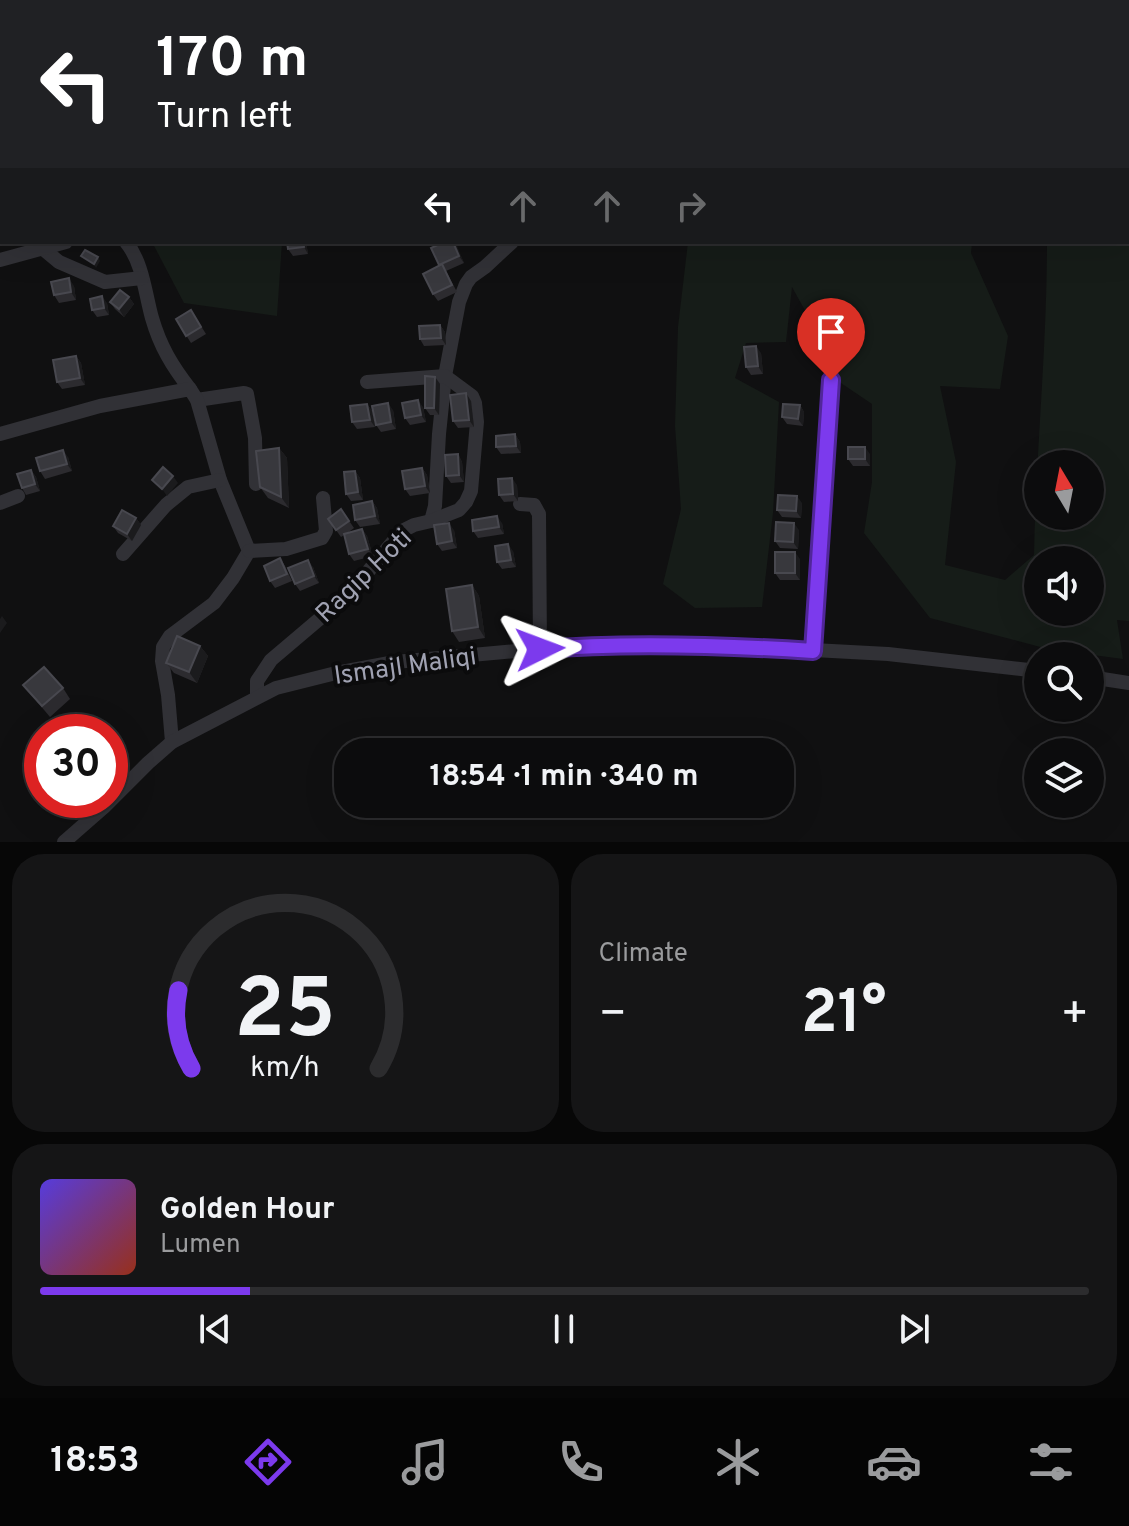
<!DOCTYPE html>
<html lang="en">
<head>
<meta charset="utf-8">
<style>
	:root { --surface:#0c0c0d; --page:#151516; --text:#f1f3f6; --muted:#9a9b9d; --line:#2c2c2e; --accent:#7c3aed }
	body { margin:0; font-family:Overpass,sans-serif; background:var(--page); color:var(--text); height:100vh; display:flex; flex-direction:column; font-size:30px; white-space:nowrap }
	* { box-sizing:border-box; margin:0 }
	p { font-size:26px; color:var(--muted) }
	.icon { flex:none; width:44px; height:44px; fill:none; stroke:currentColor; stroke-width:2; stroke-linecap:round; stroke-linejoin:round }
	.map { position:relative; height:842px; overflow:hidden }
	.side { display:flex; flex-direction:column; gap:12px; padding:12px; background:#070707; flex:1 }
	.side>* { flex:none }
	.hud { position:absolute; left:0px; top:0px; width:1130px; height:244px; box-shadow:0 8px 32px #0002,0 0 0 2px var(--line); background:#202124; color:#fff; overflow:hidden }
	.needle { width:52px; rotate:350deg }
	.controls { position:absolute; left:1024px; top:450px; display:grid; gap:16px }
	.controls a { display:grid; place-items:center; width:80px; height:80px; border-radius:50%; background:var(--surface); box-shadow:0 8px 32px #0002,0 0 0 2px var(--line); font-size:40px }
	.speed { position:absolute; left:24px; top:714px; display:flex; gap:16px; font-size:40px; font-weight:700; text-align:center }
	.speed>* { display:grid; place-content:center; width:104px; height:104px; border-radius:50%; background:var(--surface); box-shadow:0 8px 32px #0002,0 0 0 2px var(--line); line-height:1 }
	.speed .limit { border:12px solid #d22; background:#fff; color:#111 }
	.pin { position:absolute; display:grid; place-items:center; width:68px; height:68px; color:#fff; margin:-82px -34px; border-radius:50% 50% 50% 0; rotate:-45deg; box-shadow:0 0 8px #0007 }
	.pin .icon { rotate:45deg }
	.me { position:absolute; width:88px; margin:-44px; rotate:87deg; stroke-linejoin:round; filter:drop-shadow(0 0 6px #0008) }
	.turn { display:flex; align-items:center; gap:28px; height:168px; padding:0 24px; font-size:36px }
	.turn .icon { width:104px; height:104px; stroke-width:2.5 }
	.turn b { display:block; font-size:56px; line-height:68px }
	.lanes { display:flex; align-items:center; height:76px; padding:0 24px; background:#0003; justify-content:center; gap:40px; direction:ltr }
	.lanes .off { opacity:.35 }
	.big { font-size:60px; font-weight:700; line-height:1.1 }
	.side .card { flex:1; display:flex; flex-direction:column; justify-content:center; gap:12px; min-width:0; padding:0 28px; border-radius:32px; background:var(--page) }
	.side .dial { align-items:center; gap:0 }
	.dial svg { height:208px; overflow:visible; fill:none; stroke:var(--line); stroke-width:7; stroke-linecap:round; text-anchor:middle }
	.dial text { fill:var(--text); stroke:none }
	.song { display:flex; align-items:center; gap:24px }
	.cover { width:96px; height:96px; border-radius:12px; background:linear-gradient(135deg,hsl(250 70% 55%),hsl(10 70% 35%)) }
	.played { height:8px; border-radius:4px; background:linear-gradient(90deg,var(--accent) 20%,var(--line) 20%) }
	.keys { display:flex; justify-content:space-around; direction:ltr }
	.heat { display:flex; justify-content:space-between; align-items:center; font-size:44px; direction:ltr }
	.side .tiles { flex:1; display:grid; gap:12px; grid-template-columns:1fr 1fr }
	.card:last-child { grid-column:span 2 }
	.trip { position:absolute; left:334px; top:738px; width:460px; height:80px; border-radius:32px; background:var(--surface); box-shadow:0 8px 32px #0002,0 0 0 2px var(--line); font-weight:700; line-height:80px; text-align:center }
	.menu { display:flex; height:128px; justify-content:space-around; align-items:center; background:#050505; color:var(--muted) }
	.menu .icon { width:56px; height:56px }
	.menu .on { color:var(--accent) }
	.menu b { font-size:36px; color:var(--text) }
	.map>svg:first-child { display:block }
	.green { fill:#161c18; fill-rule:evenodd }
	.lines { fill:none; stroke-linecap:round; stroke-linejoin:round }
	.minor { stroke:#313136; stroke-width:14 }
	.wall { fill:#2c2b2f }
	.shaded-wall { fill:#1b1b1d }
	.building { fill:#38383d; stroke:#48484f; stroke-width:2 }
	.route-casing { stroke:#51269a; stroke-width:20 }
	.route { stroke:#7c3aed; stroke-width:14 }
	.labels { text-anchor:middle; stroke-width:8; stroke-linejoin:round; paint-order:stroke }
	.street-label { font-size:26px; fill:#a0a2b2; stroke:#0b0b0c }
</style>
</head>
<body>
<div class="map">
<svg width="1129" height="842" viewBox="0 0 1129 842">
	<rect width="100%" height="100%" fill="#101011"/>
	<g class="green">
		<path d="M0,0H203L204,2H2V217L0,216Z"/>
		<path d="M1129,0V621L1117,620L1123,659L1048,649L930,618L864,533L872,482V404L835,379L817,332L792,287L786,342L746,343L735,378L779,402L773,513L762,607L695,608L663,584L681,509L675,426L678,327L688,242H972L971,253L1008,336L1000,389L940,386L956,462L945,565L1005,580L1034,555C1036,451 1047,347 1047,242H1128V2H1104ZM1038,464H1090V516H1038ZM1038,560H1090V612H1038Z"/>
		<path d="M152,242H282L277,316L184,303Z"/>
	</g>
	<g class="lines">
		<g class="minor">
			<path d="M312,0L315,2"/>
			<path d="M560,0V2"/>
			<path d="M794,0L810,1L831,0"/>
			<path d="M705,2L725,0"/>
			<path d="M126,242C143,263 145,293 152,318C160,346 172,366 190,389"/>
			<path d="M42,248L59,262L105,282L142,278"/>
			<path d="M0,260L66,242"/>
			<path d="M197,400L244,393L247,394L255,438L256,484"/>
			<path d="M0,434L100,406L190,389L197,400L220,480L249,551L233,578L214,603L170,636L163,647L162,661L168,695L172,742"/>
			<path d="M0,503L18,496"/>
			<path d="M520,504L534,505L539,514L540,649"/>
			<path d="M431,521L435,506L439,434L445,376L459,302L466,284L471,277L485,267L512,242"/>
			<path d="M249,551L286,549L322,538L326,531L323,498"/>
			<path d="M123,554L166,505L188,487L220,480"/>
			<path d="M813,651L831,380"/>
			<path d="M1090,677L1129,683"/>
			<path d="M257,697V681L271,660L350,593L402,531L414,525L431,521L459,510L466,502L471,491L477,422L475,403L472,396L445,376L367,382"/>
			<path d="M64,842L104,807L148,763L172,742L276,688L336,673L395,662L560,647L634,644L718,645L888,654L1038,671"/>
		</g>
	</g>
	<g class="wall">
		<path d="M306,242L308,254L293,256L288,249Z"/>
		<path d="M444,242H454L464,263L446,271L457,292L438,301L433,294L439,266L431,248Z"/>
		<path d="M74,286L76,300L59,303L54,295Z"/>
		<path d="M129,297L134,304L124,317L115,309L110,302Z"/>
		<path d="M107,303L109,315L97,317L92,310Z"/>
		<path d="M191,310L206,334L191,343L176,319Z"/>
		<path d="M440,325L445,332L446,345L424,346L420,339Z"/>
		<path d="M761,353L763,374L751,375L746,367Z"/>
		<path d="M76,356L81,363L85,385L62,389L57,382Z"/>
		<path d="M435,377L440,384L439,415H430L425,408Z"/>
		<path d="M471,401L474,427L458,428L453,421Z"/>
		<path d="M367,404L372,411L375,427L357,429L352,422Z"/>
		<path d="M800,405L804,412L803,426L787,424L782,417Z"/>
		<path d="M423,407L426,422L410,425L405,418Z"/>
		<path d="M393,410L396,429L381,432L376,425Z"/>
		<path d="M515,434L520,442L521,453L501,454L496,447Z"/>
		<path d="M279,448L287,458L289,508L268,498L260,487Z"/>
		<path d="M458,454L462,462L464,482L451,483L446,476Z"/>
		<path d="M870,454V466H853L848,459Z"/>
		<path d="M68,457L72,471L45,479L40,471Z"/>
		<path d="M422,468L427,475L430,493L410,496L405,489Z"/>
		<path d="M31,470L36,477L40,491L26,495L22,488Z"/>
		<path d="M355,471L360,478L363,500L351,501L346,494Z"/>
		<path d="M517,485L518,501L504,502L499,495Z"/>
		<path d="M372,501L377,508L380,524L360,527L355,520Z"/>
		<path d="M802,503L801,518L782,517L777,510Z"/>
		<path d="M341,509L354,528L346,534L362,529L367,536L373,556L354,561L349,554L344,535L341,537L328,519Z"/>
		<path d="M136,518L141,525L132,541L118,533L113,526Z"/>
		<path d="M502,523L504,534L478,538L473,531Z"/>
		<path d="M454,530L457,548L442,551L437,544Z"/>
		<path d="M799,530L798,549L780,548L775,541Z"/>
		<path d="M513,551L516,567L502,569L497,562Z"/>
		<path d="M280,558L285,566L292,581L275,588L270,581Z"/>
		<path d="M800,559V580H780L775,573Z"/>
		<path d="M313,567L319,583L300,591L295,584Z"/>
		<path d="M472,585L479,596L485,638L459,642L452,631Z"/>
		<path d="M200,646L208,656L197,683L174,673L166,663Z"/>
		<path d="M23,685L63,688L70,699L50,717Z"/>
	</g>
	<g class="shaded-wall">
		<path d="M303,242H306L308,254L304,247Z"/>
		<path d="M453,242L457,246L464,263L459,256Z"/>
		<path d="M98,257L100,261L96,268L94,264Z"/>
		<path d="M69,278L74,286L76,300L71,292Z"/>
		<path d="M102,296L107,303L109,315L104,308Z"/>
		<path d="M129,297L134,304L124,317L119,309Z"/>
		<path d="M440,325L445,332L446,345L441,338Z"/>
		<path d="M756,346L761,353L763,374L758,366Z"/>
		<path d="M76,356L81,363L85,385L80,378Z"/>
		<path d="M435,377L440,384L439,415L434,408Z"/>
		<path d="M466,393L471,401L474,427L469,420Z"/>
		<path d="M418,400L423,407L426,422L421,415Z"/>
		<path d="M388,403L393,410L396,429L391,422Z"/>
		<path d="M367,404L372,411L375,427L370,420Z"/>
		<path d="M800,405L804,412L803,426L798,419Z"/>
		<path d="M515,434L520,442L521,453L516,446Z"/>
		<path d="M865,447L870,454V466L865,459Z"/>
		<path d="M279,448L287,458L289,508L281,497Z"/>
		<path d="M63,450L68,457L72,471L67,464Z"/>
		<path d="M458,454L462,462L464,482L459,475Z"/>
		<path d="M422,468L427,475L430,493L425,486Z"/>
		<path d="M31,470L36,477L40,491L35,484Z"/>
		<path d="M355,471L360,478L363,500L358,492Z"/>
		<path d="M173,476L178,483L167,496L162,489Z"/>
		<path d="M512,478L517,485L518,501L513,494Z"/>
		<path d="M797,496L802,503L801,518L796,511Z"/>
		<path d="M372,501L377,508L380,524L375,516Z"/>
		<path d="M497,516L502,523L504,534L499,527Z"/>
		<path d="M136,518L141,525L132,541L127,534Z"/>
		<path d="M449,523L454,530L457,548L452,541Z"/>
		<path d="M794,523L799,530L798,549L793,542Z"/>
		<path d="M362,529L367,536L373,556L368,549Z"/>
		<path d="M508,544L513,551L516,567L511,560Z"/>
		<path d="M795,552L800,559V580L795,573Z"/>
		<path d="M308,560L313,567L319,583L314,576Z"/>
		<path d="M472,585L479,596L485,638L478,627Z"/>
		<path d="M2,616L7,623L0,633V619Z"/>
		<path d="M200,646L208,656L197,683L189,672Z"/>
	</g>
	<g class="building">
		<path d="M274,0H291V2H275Z"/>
		<path d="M287,242H303L304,247L288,249Z"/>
		<path d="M444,242H453L459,256L439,265L431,248Z"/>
		<path d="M85,250L98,257L94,264L81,256Z"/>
		<path d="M442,264L452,285L433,294L423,274Z"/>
		<path d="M69,278L71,292L54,295L51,282Z"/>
		<path d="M120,290L129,297L119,309L110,302Z"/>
		<path d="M102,296L104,308L92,310L90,299Z"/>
		<path d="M191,310L201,327L186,336L176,319Z"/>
		<path d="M440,325L441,338L420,339L419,326Z"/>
		<path d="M756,346L758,366L746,367L744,347Z"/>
		<path d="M76,356L80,378L57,382L53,360Z"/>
		<path d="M425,376L435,377L434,408H425Z"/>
		<path d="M466,393L469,420L453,421L450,395Z"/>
		<path d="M418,400L421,415L405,418L402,403Z"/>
		<path d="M388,403L391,422L376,425L372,406Z"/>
		<path d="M367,404L370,420L352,422L350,406Z"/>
		<path d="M783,404L800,405L798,419L782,417Z"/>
		<path d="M515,434L516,446L496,447V436Z"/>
		<rect x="848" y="447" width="17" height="12"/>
		<path d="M279,448L281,497L260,487L256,451Z"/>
		<path d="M63,450L67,464L40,471L36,458Z"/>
		<path d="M458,454L459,475L446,476L445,455Z"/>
		<path d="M163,467L173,476L162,489L152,480Z"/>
		<path d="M422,468L425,486L405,489L402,471Z"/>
		<path d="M31,470L35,484L22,488L17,474Z"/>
		<path d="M355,471L358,492L346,494L344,472Z"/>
		<path d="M512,478L513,494L499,495L498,479Z"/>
		<path d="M778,495L797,496L796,511L777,510Z"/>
		<path d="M372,501L375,516L355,520L353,505Z"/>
		<path d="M341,509L349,521L336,530L328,519Z"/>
		<path d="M122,510L136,518L127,534L113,526Z"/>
		<path d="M497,516L499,527L473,531L472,520Z"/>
		<path d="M776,522L794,523L793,542L775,541Z"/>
		<path d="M449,523L452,541L437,544L434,525Z"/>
		<path d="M362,529L368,549L349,554L344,534Z"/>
		<path d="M508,544L511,560L497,562L495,546Z"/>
		<rect x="775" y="552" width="20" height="21"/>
		<path d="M280,558L287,574L270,581L264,566Z"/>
		<path d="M308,560L314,576L295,584L288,568Z"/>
		<path d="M472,585L478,627L452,631L446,589Z"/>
		<path d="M177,636L200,646L189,672L166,663Z"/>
		<path d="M44,667L63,688L42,706L23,685Z"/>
	</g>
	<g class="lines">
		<defs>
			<path id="route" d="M540,649C631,642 722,645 813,651L831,380"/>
		</defs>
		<use href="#route" class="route-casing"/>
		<use href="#route" class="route"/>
	</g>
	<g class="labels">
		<g class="street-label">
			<text transform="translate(363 575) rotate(-44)" y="9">Ragip Hoti</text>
			<text transform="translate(405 665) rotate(-8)" y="9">Ismajl Maliqi</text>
		</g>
	</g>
</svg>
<div class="controls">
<a><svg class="needle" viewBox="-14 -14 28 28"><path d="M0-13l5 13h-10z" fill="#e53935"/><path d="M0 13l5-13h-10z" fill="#9a9b9d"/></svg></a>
<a><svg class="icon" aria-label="sound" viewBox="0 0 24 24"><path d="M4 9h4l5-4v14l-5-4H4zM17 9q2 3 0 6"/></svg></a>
<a><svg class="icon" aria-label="search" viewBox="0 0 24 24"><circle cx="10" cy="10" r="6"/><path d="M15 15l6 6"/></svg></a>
<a><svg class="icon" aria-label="layers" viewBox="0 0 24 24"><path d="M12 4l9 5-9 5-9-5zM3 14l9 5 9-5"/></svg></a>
</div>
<div class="speed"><div class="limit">30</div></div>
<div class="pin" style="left:831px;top:380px;background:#d93025"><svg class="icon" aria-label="arrive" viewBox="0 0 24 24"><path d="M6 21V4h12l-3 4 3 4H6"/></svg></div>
<svg class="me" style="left:540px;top:649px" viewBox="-20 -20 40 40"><path d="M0-17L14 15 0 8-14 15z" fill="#7c3aed" stroke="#fff" stroke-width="4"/></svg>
<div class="trip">18:54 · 1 min · 340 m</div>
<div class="hud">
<div class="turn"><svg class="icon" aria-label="left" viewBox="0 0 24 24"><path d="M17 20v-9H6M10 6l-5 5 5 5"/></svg><div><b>170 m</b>Turn left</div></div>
<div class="lanes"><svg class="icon" aria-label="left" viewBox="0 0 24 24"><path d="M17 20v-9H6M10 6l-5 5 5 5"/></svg><svg class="icon off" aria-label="ahead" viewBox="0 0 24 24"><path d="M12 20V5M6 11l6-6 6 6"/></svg><svg class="icon off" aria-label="ahead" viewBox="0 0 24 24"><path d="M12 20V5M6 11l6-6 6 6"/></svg><svg class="icon off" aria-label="right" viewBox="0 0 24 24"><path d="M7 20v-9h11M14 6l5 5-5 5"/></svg></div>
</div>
</div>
<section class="side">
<div class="tiles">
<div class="card dial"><svg viewBox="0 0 100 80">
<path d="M14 69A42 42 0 1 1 86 69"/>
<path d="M14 69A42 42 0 0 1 9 39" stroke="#7c3aed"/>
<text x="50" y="56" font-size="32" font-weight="700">25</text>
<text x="50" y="72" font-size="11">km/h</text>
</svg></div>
<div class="card"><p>Climate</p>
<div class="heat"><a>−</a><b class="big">21°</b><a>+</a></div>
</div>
<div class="card">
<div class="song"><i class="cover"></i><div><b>Golden Hour</b><p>Lumen</p></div></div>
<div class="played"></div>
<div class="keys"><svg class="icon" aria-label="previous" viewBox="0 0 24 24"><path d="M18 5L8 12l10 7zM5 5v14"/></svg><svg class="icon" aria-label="pause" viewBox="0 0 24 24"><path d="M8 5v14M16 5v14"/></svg><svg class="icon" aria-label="next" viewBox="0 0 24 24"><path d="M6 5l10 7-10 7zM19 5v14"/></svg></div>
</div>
</div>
</section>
<nav class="menu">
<b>18:53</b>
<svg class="icon on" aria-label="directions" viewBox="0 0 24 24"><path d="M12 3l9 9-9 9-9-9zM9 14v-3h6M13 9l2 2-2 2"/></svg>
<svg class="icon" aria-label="music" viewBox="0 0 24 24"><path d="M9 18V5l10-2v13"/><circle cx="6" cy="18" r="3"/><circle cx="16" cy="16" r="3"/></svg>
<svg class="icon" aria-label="phone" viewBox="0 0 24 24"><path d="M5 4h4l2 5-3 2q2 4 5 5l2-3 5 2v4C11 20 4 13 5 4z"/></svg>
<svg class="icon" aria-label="climate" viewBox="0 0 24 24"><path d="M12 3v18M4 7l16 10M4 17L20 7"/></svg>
<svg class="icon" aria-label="car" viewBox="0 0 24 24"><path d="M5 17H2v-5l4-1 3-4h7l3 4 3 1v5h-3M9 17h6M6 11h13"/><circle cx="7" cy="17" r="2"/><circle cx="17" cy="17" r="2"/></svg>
<svg class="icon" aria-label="filters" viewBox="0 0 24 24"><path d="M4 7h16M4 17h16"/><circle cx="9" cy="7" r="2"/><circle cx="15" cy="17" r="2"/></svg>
</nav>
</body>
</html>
